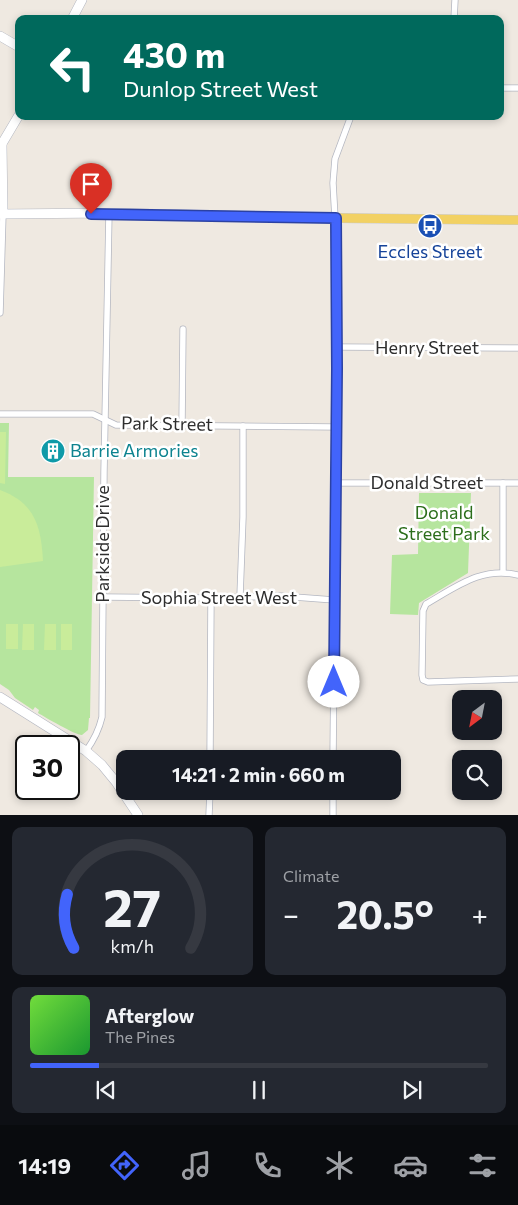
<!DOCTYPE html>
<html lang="en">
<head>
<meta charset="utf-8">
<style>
	:root { --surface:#171b24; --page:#242831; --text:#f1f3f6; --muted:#9ea1a6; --line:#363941; --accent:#4264fb }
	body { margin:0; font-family:Commissioner,sans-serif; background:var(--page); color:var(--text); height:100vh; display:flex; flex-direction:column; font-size:19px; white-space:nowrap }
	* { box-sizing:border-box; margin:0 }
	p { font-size:16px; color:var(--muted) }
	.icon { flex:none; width:28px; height:28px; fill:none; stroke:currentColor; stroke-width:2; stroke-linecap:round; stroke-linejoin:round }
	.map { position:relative; height:815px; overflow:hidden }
	.details { display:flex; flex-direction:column; gap:12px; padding:12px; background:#0d0f14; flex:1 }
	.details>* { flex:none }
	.hud { position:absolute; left:15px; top:15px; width:489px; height:105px; border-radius:10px; box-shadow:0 2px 8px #0003; background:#00695c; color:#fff; overflow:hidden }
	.needle { width:32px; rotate:212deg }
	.controls { position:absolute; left:452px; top:690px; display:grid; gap:10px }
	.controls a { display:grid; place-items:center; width:50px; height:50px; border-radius:10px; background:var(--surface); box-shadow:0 2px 8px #0003; font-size:25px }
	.speed { position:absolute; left:15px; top:735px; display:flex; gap:10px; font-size:25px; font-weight:700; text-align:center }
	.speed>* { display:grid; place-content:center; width:65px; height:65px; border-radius:50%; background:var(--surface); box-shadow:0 2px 8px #0003; line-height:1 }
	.speed .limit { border:2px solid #111; border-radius:8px; background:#fff; color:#111 }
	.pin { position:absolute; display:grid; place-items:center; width:42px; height:42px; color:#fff; margin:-51px -21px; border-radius:50% 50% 50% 0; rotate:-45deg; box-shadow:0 0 5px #0007 }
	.pin .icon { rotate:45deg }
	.me { position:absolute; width:55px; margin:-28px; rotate:0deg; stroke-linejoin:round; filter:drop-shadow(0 0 4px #0008) }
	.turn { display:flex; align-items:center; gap:18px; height:105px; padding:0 25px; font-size:22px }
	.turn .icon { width:65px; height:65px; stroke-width:2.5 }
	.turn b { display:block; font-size:35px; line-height:42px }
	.big { font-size:38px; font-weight:700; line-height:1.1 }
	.details .tile { flex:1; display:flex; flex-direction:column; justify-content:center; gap:8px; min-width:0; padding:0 18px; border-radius:10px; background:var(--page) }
	.details .dial { align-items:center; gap:0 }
	.dial svg { height:130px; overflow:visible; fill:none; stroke:var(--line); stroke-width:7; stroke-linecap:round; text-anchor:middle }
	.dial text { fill:var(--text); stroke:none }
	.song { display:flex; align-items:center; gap:15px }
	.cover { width:60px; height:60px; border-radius:8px; background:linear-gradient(135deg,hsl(100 70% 55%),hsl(130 70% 35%)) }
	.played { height:5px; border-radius:2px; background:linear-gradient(90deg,var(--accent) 15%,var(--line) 15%) }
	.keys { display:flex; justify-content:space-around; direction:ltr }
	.heat { display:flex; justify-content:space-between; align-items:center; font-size:28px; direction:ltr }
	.details .tiles { flex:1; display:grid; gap:12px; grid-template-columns:1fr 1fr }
	.tile:last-child { grid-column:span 2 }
	.trip { position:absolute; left:116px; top:750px; width:285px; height:50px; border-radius:10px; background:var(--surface); box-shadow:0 2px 8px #0003; font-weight:700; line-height:50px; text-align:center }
	.tab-bar { display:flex; height:80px; justify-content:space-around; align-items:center; background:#090b0e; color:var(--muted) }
	.tab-bar .icon { width:35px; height:35px }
	.tab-bar .on { color:var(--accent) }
	.tab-bar b { font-size:22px; color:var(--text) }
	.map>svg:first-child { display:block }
	.green { fill:#b6e59e }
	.pitch { fill:#c9ec9a }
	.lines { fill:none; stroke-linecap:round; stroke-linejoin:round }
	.street-casing { stroke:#b4b7c1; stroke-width:7 }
	.secondary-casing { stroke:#b4b7c1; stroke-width:10 }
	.primary-casing { stroke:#c9c9c9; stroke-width:10 }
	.street { stroke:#fff; stroke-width:5.5 }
	.secondary { stroke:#fff; stroke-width:9 }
	.primary { stroke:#f2d163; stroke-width:9 }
	.route-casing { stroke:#2b41a3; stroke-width:12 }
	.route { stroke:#4264fb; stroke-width:9 }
	.labels { text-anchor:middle; stroke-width:5; stroke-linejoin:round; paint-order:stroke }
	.transit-label { font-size:18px; fill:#164399; stroke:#fff }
	.street-label { font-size:18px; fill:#2e2e2e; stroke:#fff }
	.culture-label { font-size:18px; fill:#0d838f; stroke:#fff; text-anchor:start }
	.park-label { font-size:18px; fill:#2c6e1b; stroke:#fff }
</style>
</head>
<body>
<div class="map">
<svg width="518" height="815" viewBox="0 0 518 815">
	<rect width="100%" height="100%" fill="#efe9e1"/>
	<g class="green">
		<path d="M0,423H9L8,477H94L90,718H89L88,730L82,735C75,735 45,717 38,713L39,710L35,707L33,710L15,698L9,690L0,684Z"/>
		<path d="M419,493H471L468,573L419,603L418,615L390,614L392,555L418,554Z"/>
	</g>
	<g class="pitch">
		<path d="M0,432H6L5,484L0,483Z"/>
		<path d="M0,490C35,503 41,526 43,561L0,567Z"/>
		<rect x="6" y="624" width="12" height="25"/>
		<path d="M23,624H34V650H22Z"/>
		<path d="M45,624H56V650H44Z"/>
		<rect x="61" y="624" width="11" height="26"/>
	</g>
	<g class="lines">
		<defs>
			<g id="street">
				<path d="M454,19L455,0"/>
				<path d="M500,88H518"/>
				<path d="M0,313L3,214"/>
				<path d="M337,347L518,348"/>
				<path d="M0,414H93L116,425L336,427"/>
				<path d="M182,425L183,329"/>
				<path d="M336,483H518"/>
				<path d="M503,483V572"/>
				<path d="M518,575C482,566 456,587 426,604L423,611L422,675L423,680L428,682L518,679"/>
				<path d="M240,596L243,517V426"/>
				<path d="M103,597L211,598L281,596L334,600"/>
				<path d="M86,751C94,740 99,730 102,717L104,472L109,213"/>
				<path d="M210,759L211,598"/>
				<path d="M333,759L337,347L335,218L333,183L335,159L351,116"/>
				<path d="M209,815L210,791"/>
				<path d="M333,815V791"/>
			</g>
			<g id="secondary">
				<path d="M72,19L82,0"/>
				<path d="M0,36L19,47"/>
				<path d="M2,145L3,214"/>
				<path d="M0,147L19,115"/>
				<path d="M0,214L109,213L335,218"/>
				<path d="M0,697L86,751L102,765L116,782L138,815"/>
			</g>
			<path id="primary" d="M335,218L518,220"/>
		</defs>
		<use href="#street" class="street-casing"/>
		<use href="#secondary" class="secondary-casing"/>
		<use href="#primary" class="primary-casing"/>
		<use href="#street" class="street"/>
		<use href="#secondary" class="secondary"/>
		<use href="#primary" class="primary"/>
	</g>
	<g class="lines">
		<defs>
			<path id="route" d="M91,214L336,218L337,368L334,682"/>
		</defs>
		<use href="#route" class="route-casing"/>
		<use href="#route" class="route"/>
	</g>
	<defs>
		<symbol id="bus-disc" viewBox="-11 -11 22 22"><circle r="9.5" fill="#1a4fb4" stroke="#fff"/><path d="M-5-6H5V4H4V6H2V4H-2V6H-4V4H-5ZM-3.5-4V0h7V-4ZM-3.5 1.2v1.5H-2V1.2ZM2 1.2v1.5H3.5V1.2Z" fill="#fff"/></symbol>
		<symbol id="building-disc" viewBox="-11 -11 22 22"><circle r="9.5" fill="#0f9aa8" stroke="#fff"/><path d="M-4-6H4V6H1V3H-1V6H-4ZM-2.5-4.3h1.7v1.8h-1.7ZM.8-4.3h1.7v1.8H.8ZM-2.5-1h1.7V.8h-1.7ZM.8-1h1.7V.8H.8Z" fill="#fff"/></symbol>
	</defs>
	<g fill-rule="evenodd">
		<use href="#bus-disc" x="416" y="212" width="28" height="28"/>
		<use href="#building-disc" x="39" y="437" width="28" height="28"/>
	</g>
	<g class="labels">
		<g class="transit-label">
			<text x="430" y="258">Eccles Street</text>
		</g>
		<g class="street-label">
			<text x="427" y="354">Henry Street</text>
			<text transform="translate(167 424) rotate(1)" y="6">Park Street</text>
			<text x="427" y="489">Donald Street</text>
			<text transform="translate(103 544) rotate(-90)" y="6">Parkside Drive</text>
			<text x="219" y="604">Sophia Street West</text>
		</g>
		<g class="culture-label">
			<text x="70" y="457">Barrie Armories</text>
		</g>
		<g class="park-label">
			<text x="444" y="519">Donald<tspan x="444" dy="21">Street Park</tspan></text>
		</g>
	</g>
</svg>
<div class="controls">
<a><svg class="needle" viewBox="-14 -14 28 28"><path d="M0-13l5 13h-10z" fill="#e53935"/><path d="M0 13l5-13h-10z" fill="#9ea1a6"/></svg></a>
<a><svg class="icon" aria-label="search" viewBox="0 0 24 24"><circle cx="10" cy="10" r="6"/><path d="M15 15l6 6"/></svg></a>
</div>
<div class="speed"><div class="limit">30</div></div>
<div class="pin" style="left:91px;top:214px;background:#d93025"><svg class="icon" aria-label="arrive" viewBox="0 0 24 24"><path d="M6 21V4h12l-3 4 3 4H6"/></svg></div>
<svg class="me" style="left:334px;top:682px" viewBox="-20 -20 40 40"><circle r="19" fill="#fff"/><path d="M0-13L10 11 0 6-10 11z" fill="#4264fb"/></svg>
<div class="trip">14:21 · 2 min · 660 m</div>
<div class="hud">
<div class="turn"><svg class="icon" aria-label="left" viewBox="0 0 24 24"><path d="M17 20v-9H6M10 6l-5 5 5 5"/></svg><div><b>430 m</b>Dunlop Street West</div></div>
</div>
</div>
<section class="details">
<div class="tiles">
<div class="tile dial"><svg viewBox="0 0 100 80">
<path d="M14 69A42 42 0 1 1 86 69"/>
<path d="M14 69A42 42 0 0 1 10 36" stroke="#4264fb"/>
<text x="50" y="56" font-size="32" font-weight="700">27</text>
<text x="50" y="72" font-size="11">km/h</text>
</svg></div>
<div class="tile"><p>Climate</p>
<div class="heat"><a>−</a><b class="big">20.5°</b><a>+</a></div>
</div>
<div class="tile">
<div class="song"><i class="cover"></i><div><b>Afterglow</b><p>The Pines</p></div></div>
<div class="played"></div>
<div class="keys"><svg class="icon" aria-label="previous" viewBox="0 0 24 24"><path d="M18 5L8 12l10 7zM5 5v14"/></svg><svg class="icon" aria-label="pause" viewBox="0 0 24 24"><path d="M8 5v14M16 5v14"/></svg><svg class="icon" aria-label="next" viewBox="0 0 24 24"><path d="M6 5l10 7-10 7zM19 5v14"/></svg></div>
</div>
</div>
</section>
<nav class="tab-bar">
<b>14:19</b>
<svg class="icon on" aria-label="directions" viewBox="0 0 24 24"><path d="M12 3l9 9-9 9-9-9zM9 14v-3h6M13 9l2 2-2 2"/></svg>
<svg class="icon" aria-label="music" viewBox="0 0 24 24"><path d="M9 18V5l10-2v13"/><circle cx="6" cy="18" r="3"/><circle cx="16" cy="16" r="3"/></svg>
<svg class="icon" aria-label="phone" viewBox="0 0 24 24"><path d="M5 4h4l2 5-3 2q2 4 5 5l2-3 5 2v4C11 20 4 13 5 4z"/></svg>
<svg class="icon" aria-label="climate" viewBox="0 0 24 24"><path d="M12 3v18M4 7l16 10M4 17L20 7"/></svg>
<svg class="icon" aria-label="car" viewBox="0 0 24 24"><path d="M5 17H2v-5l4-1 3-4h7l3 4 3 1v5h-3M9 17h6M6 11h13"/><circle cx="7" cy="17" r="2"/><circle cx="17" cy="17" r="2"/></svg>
<svg class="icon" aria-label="filters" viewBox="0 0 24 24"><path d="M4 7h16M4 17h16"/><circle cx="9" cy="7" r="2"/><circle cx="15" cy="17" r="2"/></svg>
</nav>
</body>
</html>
